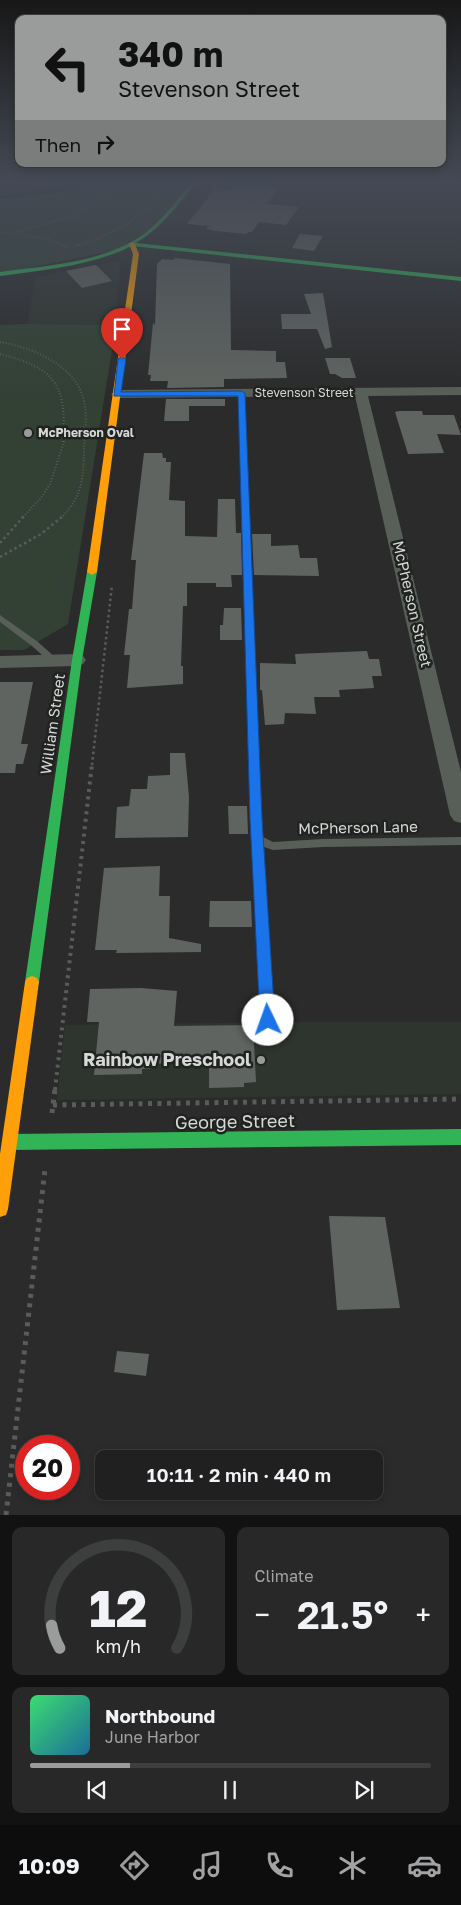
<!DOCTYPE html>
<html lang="en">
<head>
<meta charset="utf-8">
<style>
	:root { --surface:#202020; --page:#282829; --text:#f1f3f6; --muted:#a2a3a5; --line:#3d3e3e; --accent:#9a9b9b }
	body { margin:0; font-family:"Golos Text",sans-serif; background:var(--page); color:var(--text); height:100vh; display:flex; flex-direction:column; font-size:19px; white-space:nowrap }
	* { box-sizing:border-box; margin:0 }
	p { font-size:16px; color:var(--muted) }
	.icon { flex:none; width:28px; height:28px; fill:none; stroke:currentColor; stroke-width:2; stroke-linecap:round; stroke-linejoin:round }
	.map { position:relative; height:1515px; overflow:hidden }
	.side { display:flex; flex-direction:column; gap:12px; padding:12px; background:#121212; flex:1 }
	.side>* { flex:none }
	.top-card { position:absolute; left:15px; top:15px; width:431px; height:152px; border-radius:10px; box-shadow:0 2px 8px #0003,0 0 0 1px var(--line); background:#9a9b9b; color:#111; overflow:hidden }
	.speed { position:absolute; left:15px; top:1435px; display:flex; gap:10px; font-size:25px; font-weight:700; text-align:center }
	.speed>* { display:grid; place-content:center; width:65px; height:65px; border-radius:50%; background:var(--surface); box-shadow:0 2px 8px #0003,0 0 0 1px var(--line); line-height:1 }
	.speed .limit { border:8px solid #d22; background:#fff; color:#111 }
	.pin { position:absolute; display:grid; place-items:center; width:42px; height:42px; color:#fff; margin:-51px -21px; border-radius:50% 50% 50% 0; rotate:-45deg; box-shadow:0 0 5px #0007 }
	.pin .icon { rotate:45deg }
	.me { position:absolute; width:55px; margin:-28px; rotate:357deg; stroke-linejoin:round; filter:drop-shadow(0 0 4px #0008) }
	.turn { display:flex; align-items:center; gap:18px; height:105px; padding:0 20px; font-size:22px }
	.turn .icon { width:65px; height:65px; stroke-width:2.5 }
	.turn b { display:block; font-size:35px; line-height:42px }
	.then { display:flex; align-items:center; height:48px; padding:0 20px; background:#0003; gap:10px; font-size:19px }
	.big { font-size:38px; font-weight:600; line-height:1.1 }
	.side .widget { flex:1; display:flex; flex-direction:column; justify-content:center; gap:8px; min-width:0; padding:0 18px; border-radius:10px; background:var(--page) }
	.side .dial { align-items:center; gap:0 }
	.dial svg { height:130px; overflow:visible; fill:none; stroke:var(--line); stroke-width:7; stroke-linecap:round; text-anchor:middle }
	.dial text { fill:var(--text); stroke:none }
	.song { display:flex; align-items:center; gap:15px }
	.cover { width:60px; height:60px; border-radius:8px; background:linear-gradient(135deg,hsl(140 70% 55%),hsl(200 70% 35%)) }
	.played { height:5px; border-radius:2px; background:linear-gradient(90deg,var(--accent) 25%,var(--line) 25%) }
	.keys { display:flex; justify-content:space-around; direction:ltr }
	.heat { display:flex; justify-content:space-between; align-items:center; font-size:28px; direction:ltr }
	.side .tiles { flex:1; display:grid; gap:12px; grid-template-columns:1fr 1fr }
	.widget:last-child { grid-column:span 2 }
	.trip { position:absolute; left:95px; top:1450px; width:288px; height:50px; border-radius:10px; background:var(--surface); box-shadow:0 2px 8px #0003,0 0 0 1px var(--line); font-weight:600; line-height:50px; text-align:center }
	.tab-bar { display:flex; height:80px; justify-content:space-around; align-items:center; background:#0d0d0d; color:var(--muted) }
	.tab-bar .icon { width:35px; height:35px }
	.tab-bar .selected { color:var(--accent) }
	.tab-bar b { font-size:22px; color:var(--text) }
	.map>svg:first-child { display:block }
	.built { fill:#2e352e }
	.green { fill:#324134 }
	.water { fill:#102213 }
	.building { fill:#606460 }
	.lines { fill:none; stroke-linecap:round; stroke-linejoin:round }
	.path-far3 { stroke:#585d59; stroke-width:2; stroke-dasharray:1 2; stroke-linecap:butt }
	.path-far2 { stroke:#585d59; stroke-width:2.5; stroke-dasharray:2.5 3; stroke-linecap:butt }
	.path-far1 { stroke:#585d59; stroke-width:4; stroke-dasharray:3 4.5; stroke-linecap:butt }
	.path { stroke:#585d59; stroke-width:5; stroke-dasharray:4 5.5; stroke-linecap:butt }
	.lane { fill:#575f58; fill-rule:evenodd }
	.street { fill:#575f58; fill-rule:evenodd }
	.fast { fill:#30b455; fill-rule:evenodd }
	.slow { fill:#ff9f0a; fill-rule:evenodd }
	.route { fill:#1a73e8; stroke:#114b97 }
	.poi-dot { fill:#9a9b9b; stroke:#202320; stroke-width:2 }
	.labels { text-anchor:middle; stroke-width:5; stroke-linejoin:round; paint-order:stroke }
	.far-street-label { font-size:12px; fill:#d6d8d7; stroke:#202320 }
	.far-poi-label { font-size:12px; font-weight:bold; fill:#d6d8d7; stroke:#202320; text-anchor:start }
	.street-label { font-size:15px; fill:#d6d8d7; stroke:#202320 }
	.near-poi-label { font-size:18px; font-weight:bold; fill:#d6d8d7; stroke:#202320; text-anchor:end }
	.near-street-label { font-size:18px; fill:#d6d8d7; stroke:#202320 }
</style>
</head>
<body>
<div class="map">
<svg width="461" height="1515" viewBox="0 0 461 1515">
	<rect width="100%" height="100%" fill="#2b2b2b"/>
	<g class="built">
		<path d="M120,261L116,325L27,324L35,277Z"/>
		<path d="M284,1022H461V1094L57,1100L65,1025Z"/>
	</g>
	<g class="green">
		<path d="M94,183H194L158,224L116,250L0,274V199L84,187Z"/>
		<path d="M27,324L116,325L68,624L24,650H0V325Z"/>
	</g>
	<path class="water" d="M69,183H94L56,193L0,199V196L47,190Z"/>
	<g class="building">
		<path d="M235,184L279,188L267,204L299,207L286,225L259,222L252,232H248L246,234L215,231L206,229L209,226L187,224L216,188L230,190Z"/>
		<path d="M300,234L323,236L314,251L292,248Z"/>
		<path d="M175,258L230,264L231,350L276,351V362H285L287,378L224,379V387L167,388L168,381H150L151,375H148L153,323L155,325L157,264L162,259L173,260Z"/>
		<path d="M96,265L112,281L82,288L66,271Z"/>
		<path d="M323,293L332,347L325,349L317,329H282L281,314H311L304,294Z"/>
		<path d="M325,358H350L356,378H342L335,374H330Z"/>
		<path d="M166,399H225V406H189V421H164Z"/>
		<path d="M399,411H422L423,415H454L461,435L437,434L444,453L408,454L395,412Z"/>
		<path d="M144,453H162L163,458H166V462H171L169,500L185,501V536L217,537L218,499H235L236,533H241L242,575H231L232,587H216V583H187V606H183L181,666H183V684L127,688L130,655H124L129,609H132L136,560H131Z"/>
		<path d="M252,534H271V546L298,545L300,558H317L319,576L254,575Z"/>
		<path d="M224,608H241L242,640H220V625H223Z"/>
		<path d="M367,651L369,659H379L382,676H372L374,688L339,690L340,697H314L316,714L285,713L284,724L265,725L262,690H260V663L296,664L295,654Z"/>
		<path d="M0,682H33L21,744H28L23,764H16L15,773H0Z"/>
		<path d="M170,753H185L189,797L188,837L115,838L117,807L129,806L131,789H147L148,776L170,775Z"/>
		<path d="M228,806H247L248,834H229Z"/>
		<path d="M160,866L159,896H170L169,938L201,944V952L116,953L117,950H95L104,868Z"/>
		<path d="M210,901H251L252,927H209Z"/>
		<path d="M141,988L177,991L174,1026L253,1025L256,1082L244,1083V1087L209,1088V1061L150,1064V1069H142V1074L94,1075L99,1022H87L90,989Z"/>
		<path d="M329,1216L385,1217L400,1308L337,1310Z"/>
		<path d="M117,1351L149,1354L146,1376L114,1372Z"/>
	</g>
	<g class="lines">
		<g class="path-far3">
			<path d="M0,205L44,198L102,183"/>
			<path d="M0,232L48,239L69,248"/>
			<path d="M17,232L76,215L125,183"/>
			<path d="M76,246C117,233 143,218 168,183"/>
			<path d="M0,342C31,347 73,364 83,397C88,414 85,433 84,450C83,479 83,495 62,517"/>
			<path d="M0,354C56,368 67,385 63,442"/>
			<path d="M23,517L41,498L50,484L67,433L75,428L86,427"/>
		</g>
		<g class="path-far2">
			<path d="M0,543L24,516"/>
			<path d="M0,557L41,534L63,516"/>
			<path d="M92,765L112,585"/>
		</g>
		<path class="path-far1" d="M55,1090L92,764"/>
		<g class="path">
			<path d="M53,1105L461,1099"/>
			<path d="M52,1113L55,1089"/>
			<path d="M6,1515L45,1169"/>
		</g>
		<g class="lane">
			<path d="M241,391L244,393L263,837L273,842L323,839L461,837V845L323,847L273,850L264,847L274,1020L272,1024L268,1026L264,1024L262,1020L253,838L238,393Z"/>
			<path d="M0,615L38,642L57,659L59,661L57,663H51L32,646L0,622Z"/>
		</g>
		<g class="street">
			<path d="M461,387V395L368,396L461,772V823L454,821L450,815L355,396L117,398L111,394L117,390Z"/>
			<path d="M77,654L83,656L86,660L83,664L77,666L0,668V656Z"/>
		</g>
		<g class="fast">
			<path d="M191,183H196C178,205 161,228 136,243L461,277V281L132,246C91,266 44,270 0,276V272C50,265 109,263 150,229C165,216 178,199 191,183Z"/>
			<path d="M92,569L97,572L82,660L39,982L37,986L32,988L27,986L25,982L72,660L87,572Z"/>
			<path d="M461,1129V1145L10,1150L5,1147L2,1142L5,1137L10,1134Z"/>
		</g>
		<g class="slow">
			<path d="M132,242L135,244L139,254L97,572L92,575L87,572L133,254L129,244Z"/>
			<path d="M32,976L37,978L39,982L8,1209L6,1215L0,1217V1154L25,982L27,978Z"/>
		</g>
	</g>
	<linearGradient id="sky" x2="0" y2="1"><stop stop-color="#181818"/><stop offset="0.46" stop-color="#444a55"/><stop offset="1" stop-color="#444a55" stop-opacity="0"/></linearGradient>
	<rect width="461" height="395" fill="url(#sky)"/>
	<path class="route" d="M122,357L126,359L121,392L241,391L245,393L262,819L275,1020L273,1024L268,1026L262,1024L260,1020L250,819L238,396H114L118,359Z"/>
	<g class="poi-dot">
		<circle cx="28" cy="433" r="5"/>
		<circle cx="261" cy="1060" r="5"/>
	</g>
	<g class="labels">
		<g class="far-street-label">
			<text x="304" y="397">Stevenson Street</text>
		</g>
		<g class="far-poi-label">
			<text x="38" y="437">McPherson Oval</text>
		</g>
		<g class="street-label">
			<text transform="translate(412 604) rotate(77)" y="5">McPherson Street</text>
			<text transform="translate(53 724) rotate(-82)" y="5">William Street</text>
			<text transform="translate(358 828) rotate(-1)" y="5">McPherson Lane</text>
		</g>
		<g class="near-poi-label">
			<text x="251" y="1066">Rainbow Preschool</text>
		</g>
		<g class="near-street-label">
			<text transform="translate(235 1122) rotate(-1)" y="6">George Street</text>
		</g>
	</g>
</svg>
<div class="speed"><div class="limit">20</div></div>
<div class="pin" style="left:122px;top:359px;background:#d93025"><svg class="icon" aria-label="arrive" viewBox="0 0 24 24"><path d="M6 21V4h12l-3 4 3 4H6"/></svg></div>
<svg class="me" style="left:268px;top:1020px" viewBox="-20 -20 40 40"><circle r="19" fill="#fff"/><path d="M0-13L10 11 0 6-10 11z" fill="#1a73e8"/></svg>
<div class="trip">10:11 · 2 min · 440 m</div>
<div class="top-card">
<div class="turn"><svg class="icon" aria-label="left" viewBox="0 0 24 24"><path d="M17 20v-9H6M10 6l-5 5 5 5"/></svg><div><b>340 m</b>Stevenson Street</div></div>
<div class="then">Then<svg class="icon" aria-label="right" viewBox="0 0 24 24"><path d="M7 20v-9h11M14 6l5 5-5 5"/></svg></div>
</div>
</div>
<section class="side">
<div class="tiles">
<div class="widget dial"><svg viewBox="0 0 100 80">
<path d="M14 69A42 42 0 1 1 86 69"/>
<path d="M14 69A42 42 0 0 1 9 55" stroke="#9a9b9b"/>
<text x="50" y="56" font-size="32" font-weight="700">12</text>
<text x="50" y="72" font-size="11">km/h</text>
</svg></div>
<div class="widget"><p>Climate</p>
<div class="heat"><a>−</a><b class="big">21.5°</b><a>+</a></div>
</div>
<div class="widget">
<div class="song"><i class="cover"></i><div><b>Northbound</b><p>June Harbor</p></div></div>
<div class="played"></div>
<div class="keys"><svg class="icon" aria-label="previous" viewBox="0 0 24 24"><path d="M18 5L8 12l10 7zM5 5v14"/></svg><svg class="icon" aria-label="pause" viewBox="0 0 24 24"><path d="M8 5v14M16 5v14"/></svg><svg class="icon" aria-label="next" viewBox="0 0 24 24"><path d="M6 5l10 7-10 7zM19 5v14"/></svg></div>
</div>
</div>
</section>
<nav class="tab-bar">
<b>10:09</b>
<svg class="icon selected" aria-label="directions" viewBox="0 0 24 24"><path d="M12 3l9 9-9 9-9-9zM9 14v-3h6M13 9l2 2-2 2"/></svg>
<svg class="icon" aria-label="music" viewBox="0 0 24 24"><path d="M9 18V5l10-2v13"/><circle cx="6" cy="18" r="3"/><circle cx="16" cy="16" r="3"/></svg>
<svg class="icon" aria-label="phone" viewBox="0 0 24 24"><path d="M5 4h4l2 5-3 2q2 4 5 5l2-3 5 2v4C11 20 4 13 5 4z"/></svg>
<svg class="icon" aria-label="climate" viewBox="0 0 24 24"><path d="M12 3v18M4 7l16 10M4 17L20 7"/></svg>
<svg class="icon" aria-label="car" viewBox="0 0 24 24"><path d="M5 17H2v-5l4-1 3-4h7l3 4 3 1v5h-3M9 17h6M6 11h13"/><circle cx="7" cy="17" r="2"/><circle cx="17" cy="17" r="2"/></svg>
</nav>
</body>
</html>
